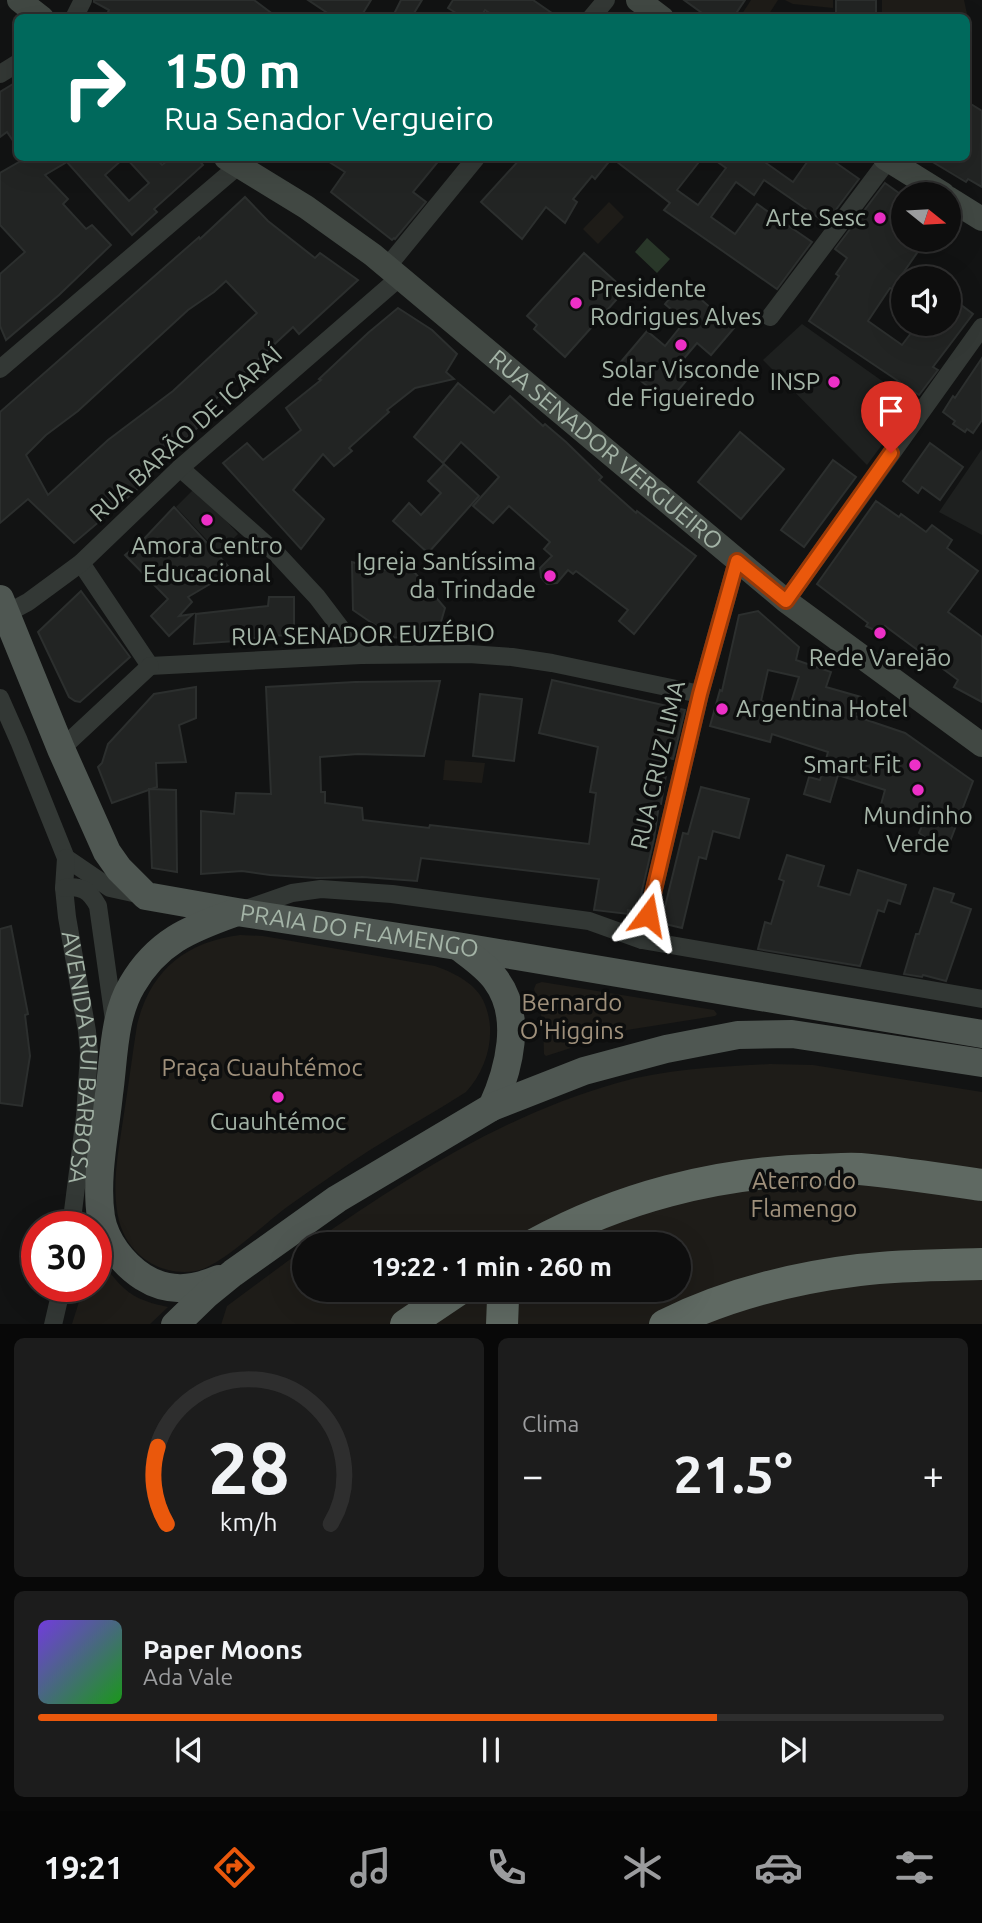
<!DOCTYPE html>
<html lang="pt">
<head>
<meta charset="utf-8">
<style>
	:root { --surface:#0e0e0e; --page:#1c1c1c; --text:#f1f3f6; --muted:#9b9c9e; --line:#2e2e2e; --accent:#ea580c }
	body { margin:0; font-family:Ubuntu,sans-serif; background:var(--page); color:var(--text); height:100vh; display:flex; flex-direction:column; font-size:26px; white-space:nowrap }
	* { box-sizing:border-box; margin:0 }
	p { font-size:23px; color:var(--muted) }
	.icon { flex:none; width:38px; height:38px; fill:none; stroke:currentColor; stroke-width:2; stroke-linecap:round; stroke-linejoin:round }
	.map { position:relative; height:1324px; overflow:hidden }
	.details { display:flex; flex-direction:column; gap:14px; padding:14px; background:#080808; flex:1 }
	.details>* { flex:none }
	.hud { position:absolute; left:14px; top:14px; width:956px; height:147px; border-radius:10px; box-shadow:0 7px 28px #0002,0 0 0 2px var(--line); background:#00695c; color:#fff; overflow:hidden }
	.needle { width:46px; rotate:108deg }
	.buttons { position:absolute; left:891px; top:182px; display:grid; gap:14px }
	.buttons a { display:grid; place-items:center; width:70px; height:70px; border-radius:50%; background:var(--surface); box-shadow:0 7px 28px #0002,0 0 0 2px var(--line); font-size:35px }
	.speed { position:absolute; left:21px; top:1211px; display:flex; gap:14px; font-size:35px; font-weight:700; text-align:center }
	.speed>* { display:grid; place-content:center; width:91px; height:91px; border-radius:50%; background:var(--surface); box-shadow:0 7px 28px #0002,0 0 0 2px var(--line); line-height:1 }
	.speed .limit { border:10px solid #d22; background:#fff; color:#111 }
	.pin { position:absolute; display:grid; place-items:center; width:60px; height:60px; color:#fff; margin:-72px -30px; border-radius:50% 50% 50% 0; rotate:-45deg; box-shadow:0 0 7px #0007 }
	.pin .icon { rotate:45deg }
	.me { position:absolute; width:77px; margin:-38px; rotate:13deg; stroke-linejoin:round; filter:drop-shadow(0 0 5px #0008) }
	.turn { display:flex; align-items:center; gap:24px; height:147px; padding:0 35px; font-size:32px }
	.turn .icon { width:91px; height:91px; stroke-width:2.5 }
	.turn b { display:block; font-size:49px; line-height:60px }
	.big { font-size:52px; font-weight:600; line-height:1.1 }
	.details .widget { flex:1; display:flex; flex-direction:column; justify-content:center; gap:10px; min-width:0; padding:0 24px; border-radius:10px; background:var(--page) }
	.details .dial { align-items:center; gap:0 }
	.dial svg { height:182px; overflow:visible; fill:none; stroke:var(--line); stroke-width:7; stroke-linecap:round; text-anchor:middle }
	.dial text { fill:var(--text); stroke:none }
	.song { display:flex; align-items:center; gap:21px }
	.cover { width:84px; height:84px; border-radius:10px; background:linear-gradient(135deg,hsl(260 70% 55%),hsl(120 70% 35%)) }
	.played { height:7px; border-radius:4px; background:linear-gradient(90deg,var(--accent) 75%,var(--line) 75%) }
	.keys { display:flex; justify-content:space-around; direction:ltr }
	.heat { display:flex; justify-content:space-between; align-items:center; font-size:38px; direction:ltr }
	.details .tiles { flex:1; display:grid; gap:14px; grid-template-columns:1fr 1fr }
	.widget:last-child { grid-column:span 2 }
	.trip { position:absolute; left:292px; top:1232px; width:399px; height:70px; border-radius:35px; background:var(--surface); box-shadow:0 7px 28px #0002,0 0 0 2px var(--line); font-weight:600; line-height:70px; text-align:center }
	.tabs { display:flex; height:112px; justify-content:space-around; align-items:center; background:#060606; color:var(--muted) }
	.tabs .icon { width:49px; height:49px }
	.tabs .current { color:var(--accent) }
	.tabs b { font-size:32px; color:var(--text) }
	.map>svg:first-child { display:block }
	.built { fill:#1e201f }
	.green { fill:#1e1c18 }
	.water { fill:#293729 }
	.building { fill:#222423; stroke:#2c2f2e; stroke-width:2; fill-rule:evenodd }
	.lines { fill:none; stroke-linecap:round; stroke-linejoin:round }
	.street { stroke:#333835; stroke-width:18 }
	.secondary { stroke:#414843; stroke-width:24 }
	.primary { stroke:#4f5752; stroke-width:28 }
	.highway { stroke:#5f6962; stroke-width:32 }
	.route-casing { stroke:#983908; stroke-width:18 }
	.route { stroke:#ea580c; stroke-width:12 }
	.poi-dot { fill:#ed30c7; stroke:#0d0e0e; stroke-width:2.5 }
	.labels { text-anchor:middle; stroke-width:7; stroke-linejoin:round; paint-order:stroke }
	.poi-label { font-size:24px; fill:#a4b4a7; stroke:#0d0e0e }
	.street-label { font-size:24px; fill:#a4b4a7; stroke:#0d0e0e }
	.park-label { font-size:24px; fill:#9f907b; stroke:#0d0e0e }
</style>
</head>
<body>
<div class="map">
<svg width="982" height="1325" viewBox="0 0 982 1325">
	<rect width="100%" height="100%" fill="#121313"/>
	<g class="built">
		<path d="M802,324L913,403L867,465L763,360Z"/>
		<path d="M982,449V535L939,512Z"/>
		<path d="M196,487L238,534L219,553L176,507Z"/>
	</g>
	<g class="green">
		<path d="M751,0H778L767,17H740Z"/>
		<path d="M785,0H833V8L793,4Z"/>
		<path d="M882,0H964L969,23L966,27V18L882,17Z"/>
		<path d="M609,202L624,217L598,244L583,229Z"/>
		<path d="M445,760L485,763L482,783L443,780Z"/>
		<path d="M240,935L263,936L435,966C452,972 474,982 483,1000C498,1031 488,1068 466,1092C435,1112 402,1130 370,1150C342,1168 314,1188 287,1207C265,1223 220,1267 196,1271C160,1277 128,1255 119,1221C111,1187 118,1154 123,1120C128,1089 132,1057 137,1025C150,971 185,942 240,935Z"/>
		<path d="M542,982L714,1010L717,1014L715,1016L627,1030L546,1056L544,1054L543,1022L534,989L536,984Z"/>
		<path d="M770,1064L813,1065L982,1092V1324L221,1325L227,1306L304,1249V1290H679V1244H311C406,1178 504,1115 617,1083C666,1069 719,1067 770,1064Z"/>
		<path d="M96,1256C112,1273 121,1293 146,1301C153,1304 161,1305 168,1307L150,1324H72L84,1286H96Z"/>
	</g>
	<path class="water" d="M647,238L670,259L657,273L635,252Z"/>
	<g class="building">
		<path d="M94,0H254L278,18H118L108,12L109,10L94,2Z"/>
		<path d="M308,0H371L360,18H335Z"/>
		<path d="M401,0H422L411,18H392Z"/>
		<path d="M453,0H533L559,18H497L485,10L480,18H464L448,8Z"/>
		<path d="M684,0H745L733,18H709Z"/>
		<rect x="836" y="0" width="40" height="18"/>
		<path d="M18,81V148L7,132L0,137V92Z"/>
		<path d="M966,101L982,111V187L968,179L966,182L926,158H966Z"/>
		<path d="M26,158H124L105,175L129,201L149,183L126,158H156L162,165L171,158H197L203,165L154,209L157,212L132,235L67,162L45,175L68,199L63,204L86,229L92,225L111,245L59,295L6,340L0,326V274L25,252L0,225V173Z"/>
		<path d="M323,158H441L413,192L426,202L395,239L394,238L392,240L331,192L345,172Z"/>
		<path d="M521,158H612L595,179L592,176L573,199L577,202L565,223L546,207L522,239L481,202Z"/>
		<path d="M612,158H702L677,190L698,205L726,168L712,158H759L793,182L810,158H829L859,179L826,223L764,180L754,195L736,182L711,217L735,234L757,204L812,242L777,289L664,210L670,203Z"/>
		<path d="M885,183L903,196V240H926L892,289L890,288L868,321L902,345L918,324H948V295L973,314L933,367L938,370L919,395L809,321L839,276L836,274L847,258L835,249Z"/>
		<path d="M245,197L268,221L315,258L320,253L358,280L299,334L293,327L192,421L197,428L139,483L141,486L74,543L28,499L0,523V412L199,237L200,239ZM226,281L257,313L173,391L108,440L48,495L26,455L46,435L78,411L188,310L214,292Z"/>
		<path d="M584,253L625,290L565,357L534,329L537,325L527,316Z"/>
		<path d="M682,283L734,328L711,355L697,343L680,363L693,373L667,403L620,363L647,331L665,346L685,321L665,304Z"/>
		<path d="M398,308L432,330L457,354L446,372L454,379L415,388L387,410L389,412L349,448L352,451L334,466L323,454L293,490L324,519L301,549L223,463L247,443L263,460L301,430L286,408L321,380L319,379L368,333Z"/>
		<path d="M982,358V420L973,433L967,429L965,432L953,424L955,421L943,412L953,396L955,398Z"/>
		<path d="M458,383L494,413L510,396L543,426L545,424L566,442L602,477L599,480L636,513L637,511L696,556L634,634L619,621L628,610L576,571L573,574L568,570L557,583L547,584L541,577L540,568L552,556L544,549L550,542L509,506L493,523L473,506L499,477L461,442L443,463L414,437Z"/>
		<path d="M740,432L784,469L741,519L698,482Z"/>
		<path d="M930,443L963,467L940,500L922,487L918,493L903,481Z"/>
		<path d="M833,460L856,477L804,547L781,530Z"/>
		<path d="M444,464L479,496L428,553L393,521L409,503L421,515L441,493L428,481Z"/>
		<path d="M876,501L899,517L901,514L926,532L932,525L952,540L947,548L978,571L948,612L982,637V702L954,687L958,680L885,626L880,633L866,626L868,623L817,584Z"/>
		<path d="M174,507L228,566L210,584L188,597L192,602L179,616L193,614L169,636L151,616L168,599L125,555L142,541Z"/>
		<path d="M352,562L376,569L415,573L445,608L436,639L384,637L385,632L353,610Z"/>
		<path d="M81,591L130,657L80,702L75,701L69,697L38,632Z"/>
		<path d="M269,597H294V635L267,636L236,641L194,644L196,614L268,606Z"/>
		<path d="M758,611L799,647L796,660L831,672L826,687L861,697L855,716L905,733L973,781L946,852L919,833L924,821L880,808L885,790L838,775L830,802L804,794L809,777L820,780L828,752L772,734L770,742L710,726L720,690L722,691L739,615ZM768,670L799,677L789,709L761,701Z"/>
		<path d="M552,680L685,710L673,759L669,758L661,804H659L654,839L637,912L628,910V914L594,910L599,879L421,858L417,881L363,877L317,878L270,875L242,871L201,874V811L234,814L236,793L271,794L266,687L355,682L440,681L424,756L358,754L320,757L321,792H325V803L362,808L363,820L429,828L430,825L589,844L596,793L590,792L598,747L539,733Z"/>
		<path d="M196,687V718L179,725L186,762L156,763L157,787L112,803L98,767L102,763L108,744L154,694Z"/>
		<path d="M480,694L522,699L514,761L473,756Z"/>
		<path d="M701,787L749,799L739,838L713,831L706,859L699,857L682,928L661,923L683,833L688,834Z"/>
		<path d="M149,789L176,790L177,872L152,868Z"/>
		<path d="M787,855L824,866L818,886L850,895L858,870L906,885L900,904L888,900L884,912L878,910L860,966L758,949L765,922L771,924L784,881L779,879Z"/>
		<path d="M934,888L954,894L951,902L971,909L946,981L923,975L922,977L904,974L916,934H919Z"/>
		<path d="M11,926L28,1014L25,1015L30,1056L22,1106L0,1103V929Z"/>
	</g>
	<g class="lines">
		<g class="street">
			<path d="M74,18L83,0"/>
			<path d="M591,18L606,0"/>
			<path d="M0,74L18,63"/>
			<path d="M387,267L476,158"/>
			<path d="M770,317L888,160"/>
			<path d="M0,369L238,166"/>
			<path d="M180,468L277,554L317,597L361,655"/>
			<path d="M81,563L150,666"/>
			<path d="M786,601L982,327"/>
			<path d="M0,617L28,602L81,563L180,468L399,278"/>
			<path d="M150,666L361,655L469,654L512,657L552,663L700,694"/>
			<path d="M0,698L19,741L66,858L110,888L142,895"/>
			<path d="M61,749L150,666"/>
			<path id="s1" d="M66,858L64,888L67,917L87,1031L89,1053L85,1116L71,1227"/>
			<path d="M64,888C81,885 90,891 98,906L114,1020"/>
			<path d="M243,910L292,893L321,889L392,894L589,921L642,940L982,999"/>
			<path d="M642,940L700,694L737,561"/>
			<path d="M53,1325L62,1286"/>
		</g>
		<g class="secondary">
			<path d="M19,0L42,18"/>
			<path d="M638,0L662,18"/>
			<path id="s2" d="M226,158L306,207L373,255L786,601L982,745"/>
			<path d="M885,158L943,194"/>
			<path d="M948,198L982,219"/>
		</g>
		<g class="primary">
			<path id="s3" d="M0,599L61,749L107,852L119,869L146,896L237,912L457,946L982,1034"/>
			<path d="M459,947C472,957 487,967 496,980C523,1016 509,1070 492,1107"/>
			<path d="M219,1279C193,1290 168,1293 143,1277C123,1264 105,1241 101,1217C95,1179 105,1133 109,1094C114,1059 113,1017 132,985C157,942 189,929 234,913"/>
			<path d="M175,1325L206,1295L233,1273L337,1199L492,1107L584,1071L666,1049L738,1035L792,1034L982,1063"/>
		</g>
		<g class="highway">
			<path d="M535,1244C619,1198 715,1173 812,1170C827,1170 844,1168 860,1169C901,1173 941,1179 982,1185"/>
			<path d="M406,1325L458,1290"/>
			<path d="M502,1325L503,1299L507,1290"/>
			<path d="M665,1325C726,1295 793,1278 859,1270C900,1265 941,1265 982,1264"/>
		</g>
	</g>
	<g class="lines">
		<defs>
			<path id="route" d="M648,915L700,694L737,561L786,601L891,453"/>
		</defs>
		<use href="#route" class="route-casing"/>
		<use href="#route" class="route"/>
	</g>
	<g class="poi-dot">
		<circle cx="880" cy="218" r="7"/>
		<circle cx="576" cy="303" r="7"/>
		<circle cx="681" cy="345" r="7"/>
		<circle cx="834" cy="382" r="7"/>
		<circle cx="207" cy="520" r="7"/>
		<circle cx="550" cy="576" r="7"/>
		<circle cx="880" cy="633" r="7"/>
		<circle cx="722" cy="709" r="7"/>
		<circle cx="915" cy="765" r="7"/>
		<circle cx="918" cy="790" r="7"/>
		<circle cx="278" cy="1097" r="7"/>
	</g>
	<g class="labels">
		<g class="poi-label">
			<text x="866" y="226" text-anchor="end">Arte Sesc</text>
			<text x="590" y="297" text-anchor="start">Presidente<tspan x="590" dy="28">Rodrigues Alves</tspan></text>
			<text x="681" y="378">Solar Visconde<tspan x="681" dy="28">de Figueiredo</tspan></text>
			<text x="820" y="390" text-anchor="end">INSP</text>
			<text x="207" y="554">Amora Centro<tspan x="207" dy="28">Educacional</tspan></text>
			<text x="536" y="570" text-anchor="end">Igreja Santíssima<tspan x="536" dy="28">da Trindade</tspan></text>
			<text x="880" y="666">Rede Varejão</text>
			<text x="736" y="717" text-anchor="start">Argentina Hotel</text>
			<text x="901" y="773" text-anchor="end">Smart Fit</text>
			<text x="918" y="824">Mundinho<tspan x="918" dy="28">Verde</tspan></text>
			<text x="278" y="1130">Cuauhtémoc</text>
		</g>
		<g class="street-label">
			<text transform="translate(186 434) rotate(-42)" y="8">RUA BARÃO DE ICARAÍ</text>
			<text dy="8" stroke="none"><textPath href="#s2" startOffset="480">RUA SENADOR VERGUEIRO</textPath></text>
			<text transform="translate(363 635) rotate(-1)" y="8">RUA SENADOR EUZÉBIO</text>
			<text transform="translate(658 765) rotate(-77)" y="8">RUA CRUZ LIMA</text>
			<text dy="8" stroke="none"><textPath href="#s3" startOffset="550">PRAIA DO FLAMENGO</textPath></text>
			<text dy="8" stroke="none"><textPath href="#s1" startOffset="201">AVENIDA RUI BARBOSA</textPath></text>
		</g>
		<g class="park-label">
			<text x="572" y="1011">Bernardo<tspan x="572" dy="28">O'Higgins</tspan></text>
			<text x="262" y="1076">Praça Cuauhtémoc</text>
			<text x="804" y="1189">Aterro do<tspan x="804" dy="28">Flamengo</tspan></text>
		</g>
	</g>
</svg>
<div class="buttons">
<a><svg class="needle" viewBox="-14 -14 28 28"><path d="M0-13l5 13h-10z" fill="#e53935"/><path d="M0 13l5-13h-10z" fill="#9b9c9e"/></svg></a>
<a><svg class="icon" aria-label="sound" viewBox="0 0 24 24"><path d="M4 9h4l5-4v14l-5-4H4zM17 9q2 3 0 6"/></svg></a>
</div>
<div class="speed"><div class="limit">30</div></div>
<div class="pin" style="left:891px;top:453px;background:#d93025"><svg class="icon" aria-label="arrive" viewBox="0 0 24 24"><path d="M6 21V4h12l-3 4 3 4H6"/></svg></div>
<svg class="me" style="left:648px;top:915px" viewBox="-20 -20 40 40"><path d="M0-17L14 15 0 8-14 15z" fill="#ea580c" stroke="#fff" stroke-width="4"/></svg>
<div class="trip">19:22 · 1 min · 260 m</div>
<div class="hud">
<div class="turn"><svg class="icon" aria-label="right" viewBox="0 0 24 24"><path d="M7 20v-9h11M14 6l5 5-5 5"/></svg><div><b>150 m</b>Rua Senador Vergueiro</div></div>
</div>
</div>
<section class="details">
<div class="tiles">
<div class="widget dial"><svg viewBox="0 0 100 80">
<path d="M14 69A42 42 0 1 1 86 69"/>
<path d="M14 69A42 42 0 0 1 10 35" stroke="#ea580c"/>
<text x="50" y="56" font-size="32" font-weight="700">28</text>
<text x="50" y="72" font-size="11">km/h</text>
</svg></div>
<div class="widget"><p>Clima</p>
<div class="heat"><a>−</a><b class="big">21.5°</b><a>+</a></div>
</div>
<div class="widget">
<div class="song"><i class="cover"></i><div><b>Paper Moons</b><p>Ada Vale</p></div></div>
<div class="played"></div>
<div class="keys"><svg class="icon" aria-label="previous" viewBox="0 0 24 24"><path d="M18 5L8 12l10 7zM5 5v14"/></svg><svg class="icon" aria-label="pause" viewBox="0 0 24 24"><path d="M8 5v14M16 5v14"/></svg><svg class="icon" aria-label="next" viewBox="0 0 24 24"><path d="M6 5l10 7-10 7zM19 5v14"/></svg></div>
</div>
</div>
</section>
<nav class="tabs">
<b>19:21</b>
<svg class="icon current" aria-label="directions" viewBox="0 0 24 24"><path d="M12 3l9 9-9 9-9-9zM9 14v-3h6M13 9l2 2-2 2"/></svg>
<svg class="icon" aria-label="music" viewBox="0 0 24 24"><path d="M9 18V5l10-2v13"/><circle cx="6" cy="18" r="3"/><circle cx="16" cy="16" r="3"/></svg>
<svg class="icon" aria-label="phone" viewBox="0 0 24 24"><path d="M5 4h4l2 5-3 2q2 4 5 5l2-3 5 2v4C11 20 4 13 5 4z"/></svg>
<svg class="icon" aria-label="climate" viewBox="0 0 24 24"><path d="M12 3v18M4 7l16 10M4 17L20 7"/></svg>
<svg class="icon" aria-label="car" viewBox="0 0 24 24"><path d="M5 17H2v-5l4-1 3-4h7l3 4 3 1v5h-3M9 17h6M6 11h13"/><circle cx="7" cy="17" r="2"/><circle cx="17" cy="17" r="2"/></svg>
<svg class="icon" aria-label="filters" viewBox="0 0 24 24"><path d="M4 7h16M4 17h16"/><circle cx="9" cy="7" r="2"/><circle cx="15" cy="17" r="2"/></svg>
</nav>
</body>
</html>
